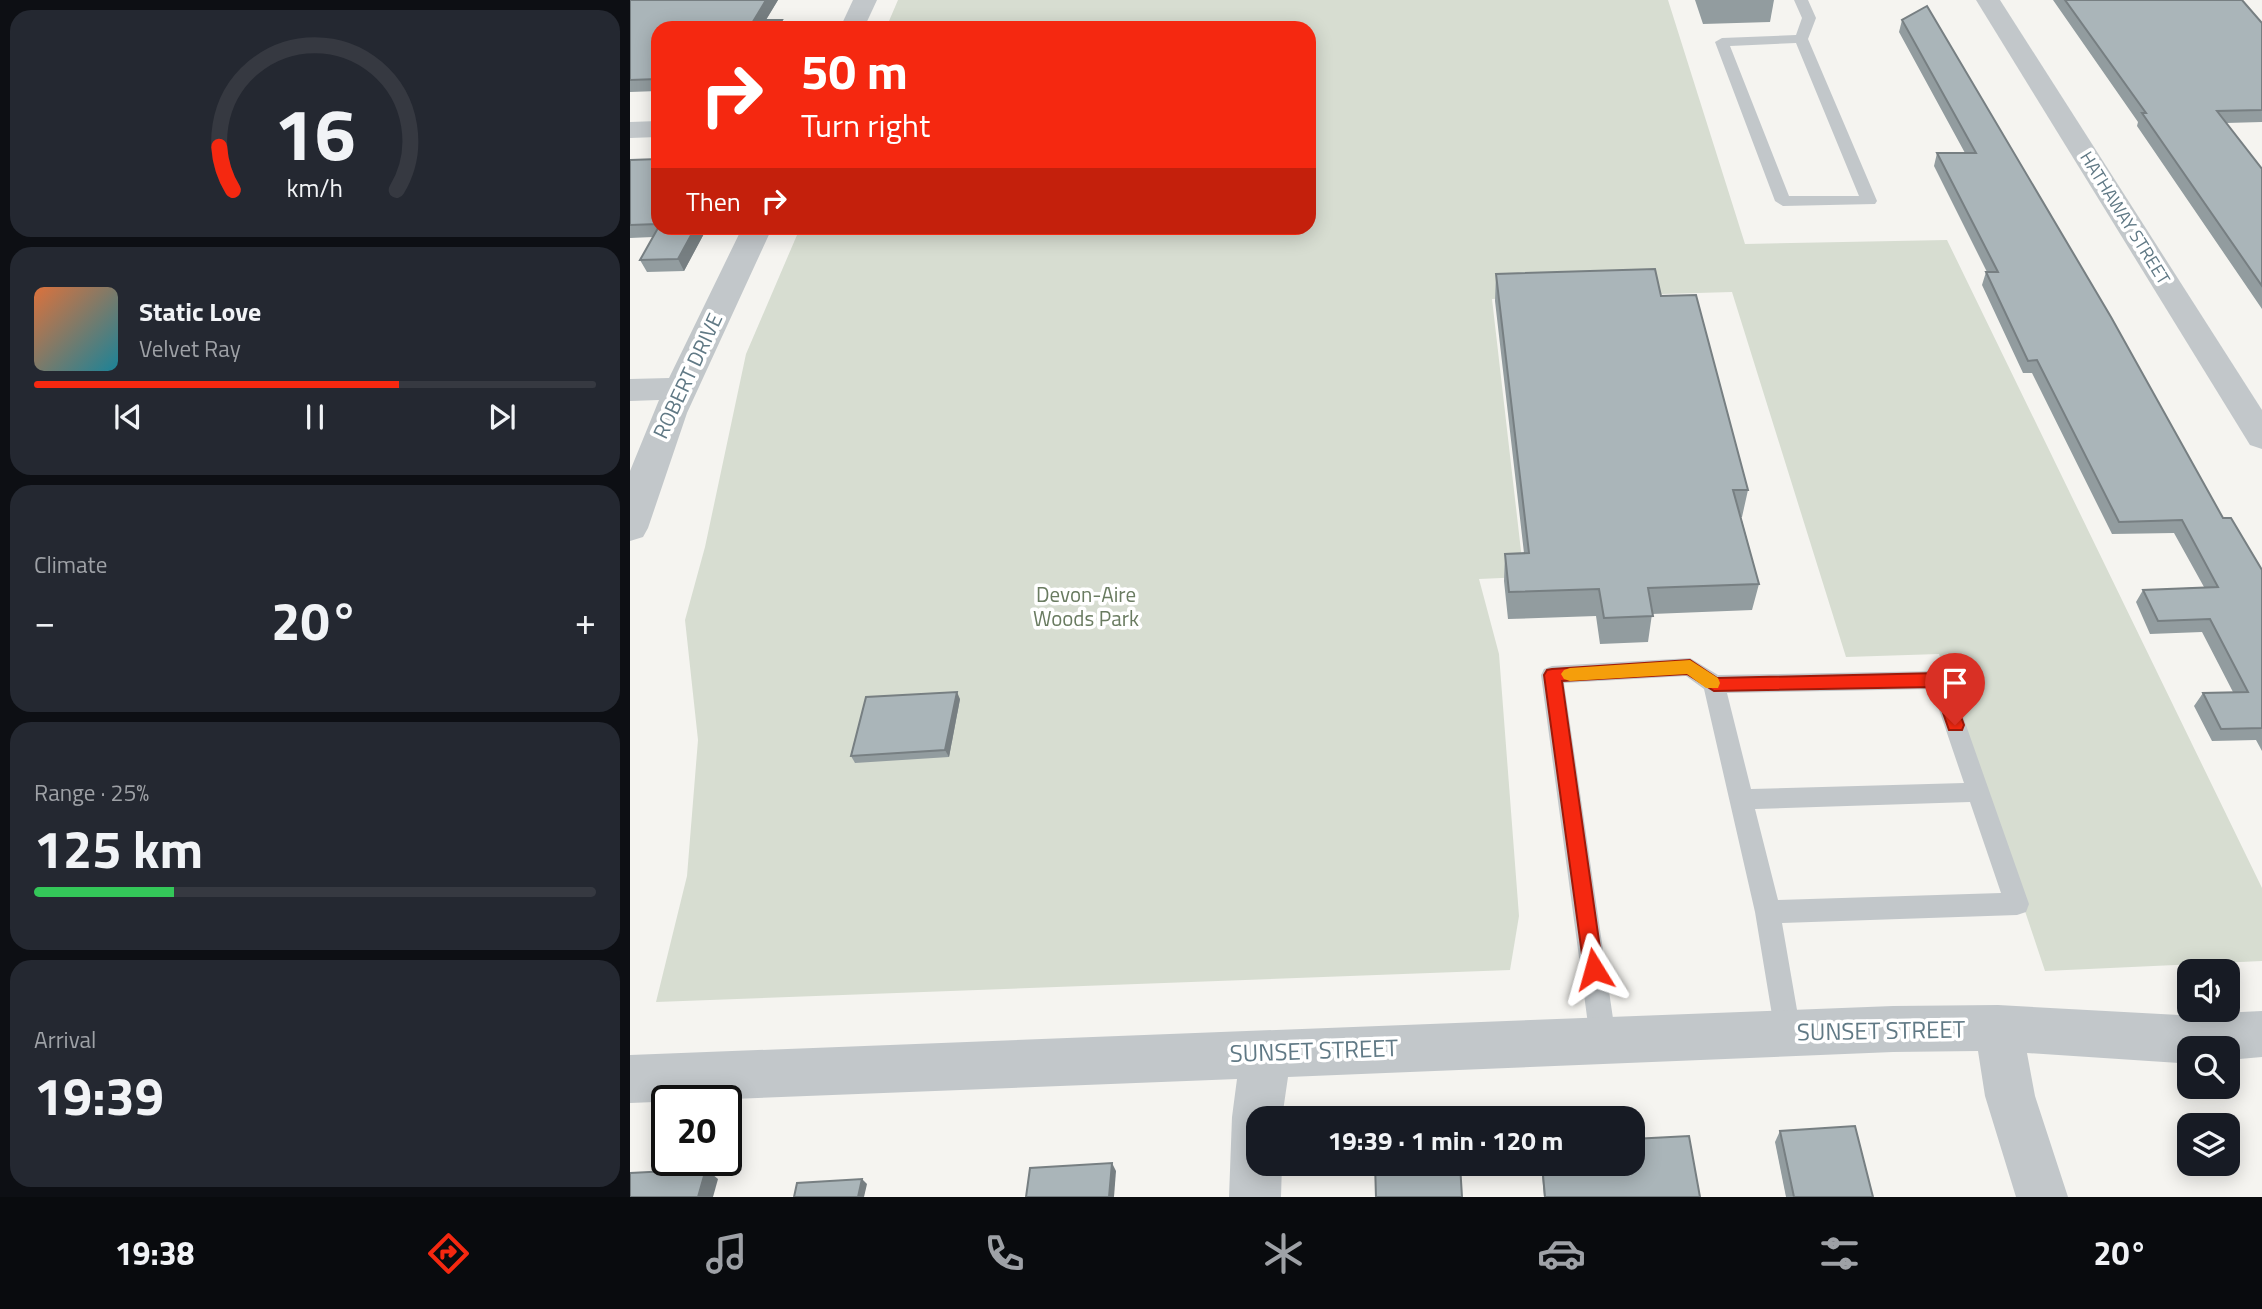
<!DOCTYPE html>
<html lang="en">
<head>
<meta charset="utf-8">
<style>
	:root { --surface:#171b24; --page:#242831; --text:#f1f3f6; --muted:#9ea1a6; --line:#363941; --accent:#f52810 }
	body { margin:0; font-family:"Titillium Web",sans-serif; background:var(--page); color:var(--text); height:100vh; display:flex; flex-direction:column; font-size:26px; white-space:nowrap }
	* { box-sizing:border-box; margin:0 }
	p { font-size:23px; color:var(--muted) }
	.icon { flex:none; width:38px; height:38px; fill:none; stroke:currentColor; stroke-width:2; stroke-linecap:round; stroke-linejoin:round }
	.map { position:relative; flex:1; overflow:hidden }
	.details { display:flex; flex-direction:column; gap:10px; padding:10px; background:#0d0f14; width:630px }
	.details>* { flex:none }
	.guide { position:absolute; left:21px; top:21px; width:665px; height:214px; border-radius:21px; box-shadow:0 4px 18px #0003; background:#f52810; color:#fff; overflow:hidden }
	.controls { position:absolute; left:1547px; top:959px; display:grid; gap:14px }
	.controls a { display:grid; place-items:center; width:63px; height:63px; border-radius:14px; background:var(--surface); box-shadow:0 4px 18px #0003; font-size:35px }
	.speed { position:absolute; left:21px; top:1085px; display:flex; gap:14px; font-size:35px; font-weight:700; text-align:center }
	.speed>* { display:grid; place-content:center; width:91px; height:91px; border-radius:50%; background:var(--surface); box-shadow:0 4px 18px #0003; line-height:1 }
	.speed .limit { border:4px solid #111; border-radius:10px; background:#fff; color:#111 }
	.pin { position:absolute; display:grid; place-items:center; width:60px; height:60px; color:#fff; margin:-72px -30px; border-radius:50% 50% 50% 0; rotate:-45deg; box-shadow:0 0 7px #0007 }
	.pin .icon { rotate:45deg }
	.me { position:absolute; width:77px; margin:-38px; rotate:352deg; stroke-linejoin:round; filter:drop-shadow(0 0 5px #0008) }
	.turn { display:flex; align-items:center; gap:24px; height:147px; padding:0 35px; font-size:32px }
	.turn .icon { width:91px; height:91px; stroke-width:2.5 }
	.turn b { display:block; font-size:49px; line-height:60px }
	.then { display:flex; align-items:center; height:66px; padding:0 35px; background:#0003; gap:14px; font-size:26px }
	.big { font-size:52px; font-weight:700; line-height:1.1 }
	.details .tile { flex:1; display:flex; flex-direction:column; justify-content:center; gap:10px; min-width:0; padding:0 24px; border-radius:21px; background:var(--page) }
	.details .dial { align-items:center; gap:0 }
	.dial svg { height:182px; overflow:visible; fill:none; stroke:var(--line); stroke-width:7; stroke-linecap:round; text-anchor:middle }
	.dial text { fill:var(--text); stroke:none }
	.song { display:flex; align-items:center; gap:21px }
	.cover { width:84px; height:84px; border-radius:10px; background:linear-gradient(135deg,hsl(20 70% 55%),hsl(190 70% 35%)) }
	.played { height:7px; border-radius:4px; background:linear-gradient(90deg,var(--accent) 65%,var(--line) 65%) }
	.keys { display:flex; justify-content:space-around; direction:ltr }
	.heat { display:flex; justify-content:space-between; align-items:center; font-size:38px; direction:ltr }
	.charge { height:10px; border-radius:5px; background:linear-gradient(90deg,#34c759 25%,var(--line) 0) }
	.trip { position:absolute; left:616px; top:1106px; width:399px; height:70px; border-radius:21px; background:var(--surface); box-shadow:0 4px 18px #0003; font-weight:700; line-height:70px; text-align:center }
	.tab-bar { display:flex; height:112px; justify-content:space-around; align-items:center; background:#090b0e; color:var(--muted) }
	.tab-bar .icon { width:49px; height:49px }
	.tab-bar .on { color:var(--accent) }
	.tab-bar b { font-size:32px; color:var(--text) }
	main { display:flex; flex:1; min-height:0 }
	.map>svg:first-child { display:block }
	.green { fill:#d7ddd1 }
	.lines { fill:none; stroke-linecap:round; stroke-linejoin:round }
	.service { fill:#c2c7ca; fill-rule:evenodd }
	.minor { fill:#c2c7ca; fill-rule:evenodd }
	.wall { fill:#929c9f }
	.shaded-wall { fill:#777f82 }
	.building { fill:#aab5b9; stroke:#777f82; stroke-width:2 }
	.route { fill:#f52810; stroke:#9f1a0a; stroke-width:2 }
	.slow { fill:#f59e0b }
	.labels { text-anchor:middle; stroke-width:7; stroke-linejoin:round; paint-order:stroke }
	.far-street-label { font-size:18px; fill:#607985; stroke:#fff }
	.street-label { font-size:21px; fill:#607985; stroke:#fff }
	.park-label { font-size:21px; fill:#697b60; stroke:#fff }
	.near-street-label { font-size:24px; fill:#607985; stroke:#fff }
</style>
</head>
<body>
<main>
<section class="details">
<div class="tile dial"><svg viewBox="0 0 100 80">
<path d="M14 69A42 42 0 1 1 86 69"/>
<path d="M14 69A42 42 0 0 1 8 50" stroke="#f52810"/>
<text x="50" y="56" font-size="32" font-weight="700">16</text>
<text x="50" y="72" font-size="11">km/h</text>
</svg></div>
<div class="tile">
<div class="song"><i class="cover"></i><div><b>Static Love</b><p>Velvet Ray</p></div></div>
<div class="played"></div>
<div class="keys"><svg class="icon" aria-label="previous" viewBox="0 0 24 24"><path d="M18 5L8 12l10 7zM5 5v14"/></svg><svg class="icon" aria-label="pause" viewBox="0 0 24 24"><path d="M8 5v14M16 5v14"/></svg><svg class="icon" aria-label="next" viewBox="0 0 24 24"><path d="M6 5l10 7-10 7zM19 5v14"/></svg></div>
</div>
<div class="tile"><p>Climate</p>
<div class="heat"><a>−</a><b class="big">20°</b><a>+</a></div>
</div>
<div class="tile"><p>Range · 25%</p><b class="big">125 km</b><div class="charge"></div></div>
<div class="tile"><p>Arrival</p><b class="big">19:39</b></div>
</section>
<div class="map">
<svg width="1632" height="1197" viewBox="0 0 1632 1197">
	<rect width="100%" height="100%" fill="#f5f4f0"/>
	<path class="green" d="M268,0H1038L1115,244L1317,240L1632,888V961L1415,971L1309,654L1216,657L1102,292L862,299L894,577L849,579L869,654L889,916L880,970L26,1002L57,876L68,740L55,620L75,547L116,354L170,228H679V28H256Z"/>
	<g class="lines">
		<g class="service">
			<path d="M1164,0H1178L1186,18L1178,39L1247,201L1245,204L1153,206L1145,201L1085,42L1092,38L1166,35L1172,18ZM1166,43L1229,196H1159L1100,46Z"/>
			<path d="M1060,658L1088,675L1310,671L1318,674L1399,904L1396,912L1387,915L1152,923L1171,1033L1167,1042L1158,1046L1149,1042L1145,1033L1125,912L1074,689L1056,676L934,683L986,1039L982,1048L973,1052L964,1048L960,1039L911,675L914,669L922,666ZM1302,689L1334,783L1121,789L1097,693ZM1340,802L1371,893L1148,900L1125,809Z"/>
		</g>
		<g class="minor">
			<path d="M223,0H247L234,28H210Z"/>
			<path d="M1346,0H1370L1632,410V449L1620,445Z"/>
			<path d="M28,121V137L0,138V122Z"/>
			<path d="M112,228H142L57,413L18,528L13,537L0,541V471L29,400L0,401V379L39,378Z"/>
			<path d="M1368,1005L1549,1015L1632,1011V1057L1598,1060V1048H1559V1062L1549,1063L1397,1053L1405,1096L1438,1197H1386L1355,1096L1348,1051L1263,1052L658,1077L652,1118H628V1164H652L651,1197H599L602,1117L607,1079L0,1103V1055L1263,1006Z"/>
		</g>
	</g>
	<g class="wall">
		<path d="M0,0H148L136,20L28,28V91L0,92Z"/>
		<path d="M1065,0H1144L1140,22L1073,24Z"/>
		<path d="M1423,0H1612L1632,23V122L1596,123L1632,169V309L1507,126L1508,122Z"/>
		<path d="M1272,20L1593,518L1632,570V751L1626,740L1582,741L1564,706L1573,693L1603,692L1572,632L1520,634L1506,602L1513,590L1574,587L1544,533L1482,534L1402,373H1393L1352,285L1356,272H1357L1304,166L1307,153H1335L1269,32Z"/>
		<path d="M28,159V228H77L54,271L17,272L10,260L23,237L0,238V160Z"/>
		<path d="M866,274L1031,296L1118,490L1112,517H1111L1129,584L1122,610L1022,614L1018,642L970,644L966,616L878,619L874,581L875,554L894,553L865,301Z"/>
		<path d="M330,699L319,757L225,763L221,756Z"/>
		<path d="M1150,1131L1243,1197H1156L1145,1142Z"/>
		<path d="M911,1164H1003L1070,1197H914Z"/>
	</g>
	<g class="shaded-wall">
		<path d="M136,0H148L131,28L124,20Z"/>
		<path d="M152,20L155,28H147Z"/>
		<path d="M65,228H77L54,271L48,259Z"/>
		<path d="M327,692L330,699L319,757L315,750Z"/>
		<path d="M482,1163L486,1171L484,1197H479Z"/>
		<path d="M76,1169L88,1179L83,1197H68Z"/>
		<path d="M232,1179L237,1184L234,1197H228Z"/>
	</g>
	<g class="building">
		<path d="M0,0H136L124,20H152L147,28H28V79L0,80Z"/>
		<path d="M1435,0H1612L1632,23V110L1587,111L1632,169V286L1512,113H1516Z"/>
		<path d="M1297,6L1481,317L1593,518H1601L1632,570V728L1591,729L1573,693L1618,692L1580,619L1528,621L1513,590L1588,587L1552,520L1489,522L1407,360L1398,361L1356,272H1368L1307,153H1346L1272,20Z"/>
		<path d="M28,159V224L0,225V160Z"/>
		<path d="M28,228H65L48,259L10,260Z"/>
		<path d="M1025,269L1031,296L1066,295L1118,490H1103L1129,584L1018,588L1023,616L974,618L969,589L879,592L875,554L899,553L866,274Z"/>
		<path d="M327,692L315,750L221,756L236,697Z"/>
		<path d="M1225,1126L1243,1197H1164L1150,1131Z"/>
		<path d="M1059,1136L1070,1197H915L912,1164H1003V1139Z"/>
		<path d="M482,1163L479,1197H396L400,1168Z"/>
		<path d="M745,1164H830L832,1197H746Z"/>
		<path d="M76,1169L68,1197H0V1173Z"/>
		<path d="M232,1179L228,1197H164L167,1183Z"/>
	</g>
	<path class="route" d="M1060,660L1087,678L1310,673L1316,675L1318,680L1334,725L1332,730H1319L1304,687L1084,691L1057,674L932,681L973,969L970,975L964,978L957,975L954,969L914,675L917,670L922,669Z"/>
	<path class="slow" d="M1060,660L1088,678L1090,683L1088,688H1076L1057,674L940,681L934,679L931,674L934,670L940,668Z"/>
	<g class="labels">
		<g class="far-street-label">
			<text transform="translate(1495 218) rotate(58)" y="6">HATHAWAY STREET</text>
		</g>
		<g class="street-label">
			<text transform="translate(58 376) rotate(-65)" y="7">ROBERT DRIVE</text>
		</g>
		<g class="park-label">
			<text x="456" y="602">Devon-Aire<tspan x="456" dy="24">Woods Park</tspan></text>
		</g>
		<g class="near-street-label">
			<text transform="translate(1251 1031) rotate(-1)" y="8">SUNSET STREET</text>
			<text transform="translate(684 1051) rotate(-2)" y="8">SUNSET STREET</text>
		</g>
	</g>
</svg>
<div class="controls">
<a><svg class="icon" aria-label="sound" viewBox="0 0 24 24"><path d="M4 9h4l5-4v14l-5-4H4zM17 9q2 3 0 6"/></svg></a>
<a><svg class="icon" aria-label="search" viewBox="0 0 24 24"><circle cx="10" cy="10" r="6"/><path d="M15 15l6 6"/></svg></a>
<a><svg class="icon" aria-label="layers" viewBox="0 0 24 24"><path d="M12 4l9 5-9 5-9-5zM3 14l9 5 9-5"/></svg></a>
</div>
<div class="speed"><div class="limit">20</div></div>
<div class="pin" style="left:1325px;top:725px;background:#d93025"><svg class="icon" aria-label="arrive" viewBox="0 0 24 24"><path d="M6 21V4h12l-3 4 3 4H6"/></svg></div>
<svg class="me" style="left:964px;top:969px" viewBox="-20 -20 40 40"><path d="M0-17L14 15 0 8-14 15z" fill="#f52810" stroke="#fff" stroke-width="4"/></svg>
<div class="trip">19:39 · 1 min · 120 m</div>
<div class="guide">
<div class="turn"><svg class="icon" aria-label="right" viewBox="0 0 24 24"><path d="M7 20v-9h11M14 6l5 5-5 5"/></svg><div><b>50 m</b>Turn right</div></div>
<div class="then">Then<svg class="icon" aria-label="right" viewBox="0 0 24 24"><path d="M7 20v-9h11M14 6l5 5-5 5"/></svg></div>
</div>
</div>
</main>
<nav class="tab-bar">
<b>19:38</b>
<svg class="icon on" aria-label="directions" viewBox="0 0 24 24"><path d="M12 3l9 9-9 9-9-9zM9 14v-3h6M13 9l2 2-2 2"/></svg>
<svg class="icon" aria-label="music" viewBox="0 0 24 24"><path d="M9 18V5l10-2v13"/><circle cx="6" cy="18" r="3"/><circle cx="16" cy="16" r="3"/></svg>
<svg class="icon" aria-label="phone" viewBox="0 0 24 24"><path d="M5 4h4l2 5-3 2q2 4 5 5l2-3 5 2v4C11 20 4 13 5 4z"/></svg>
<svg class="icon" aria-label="climate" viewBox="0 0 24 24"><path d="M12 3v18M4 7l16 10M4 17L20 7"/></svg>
<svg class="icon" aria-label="car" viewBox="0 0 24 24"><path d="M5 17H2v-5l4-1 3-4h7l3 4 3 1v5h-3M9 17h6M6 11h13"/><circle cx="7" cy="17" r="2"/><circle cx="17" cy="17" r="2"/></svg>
<svg class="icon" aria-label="filters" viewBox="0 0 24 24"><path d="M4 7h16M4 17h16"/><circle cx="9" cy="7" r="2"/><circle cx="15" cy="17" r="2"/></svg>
<b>20°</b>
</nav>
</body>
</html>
